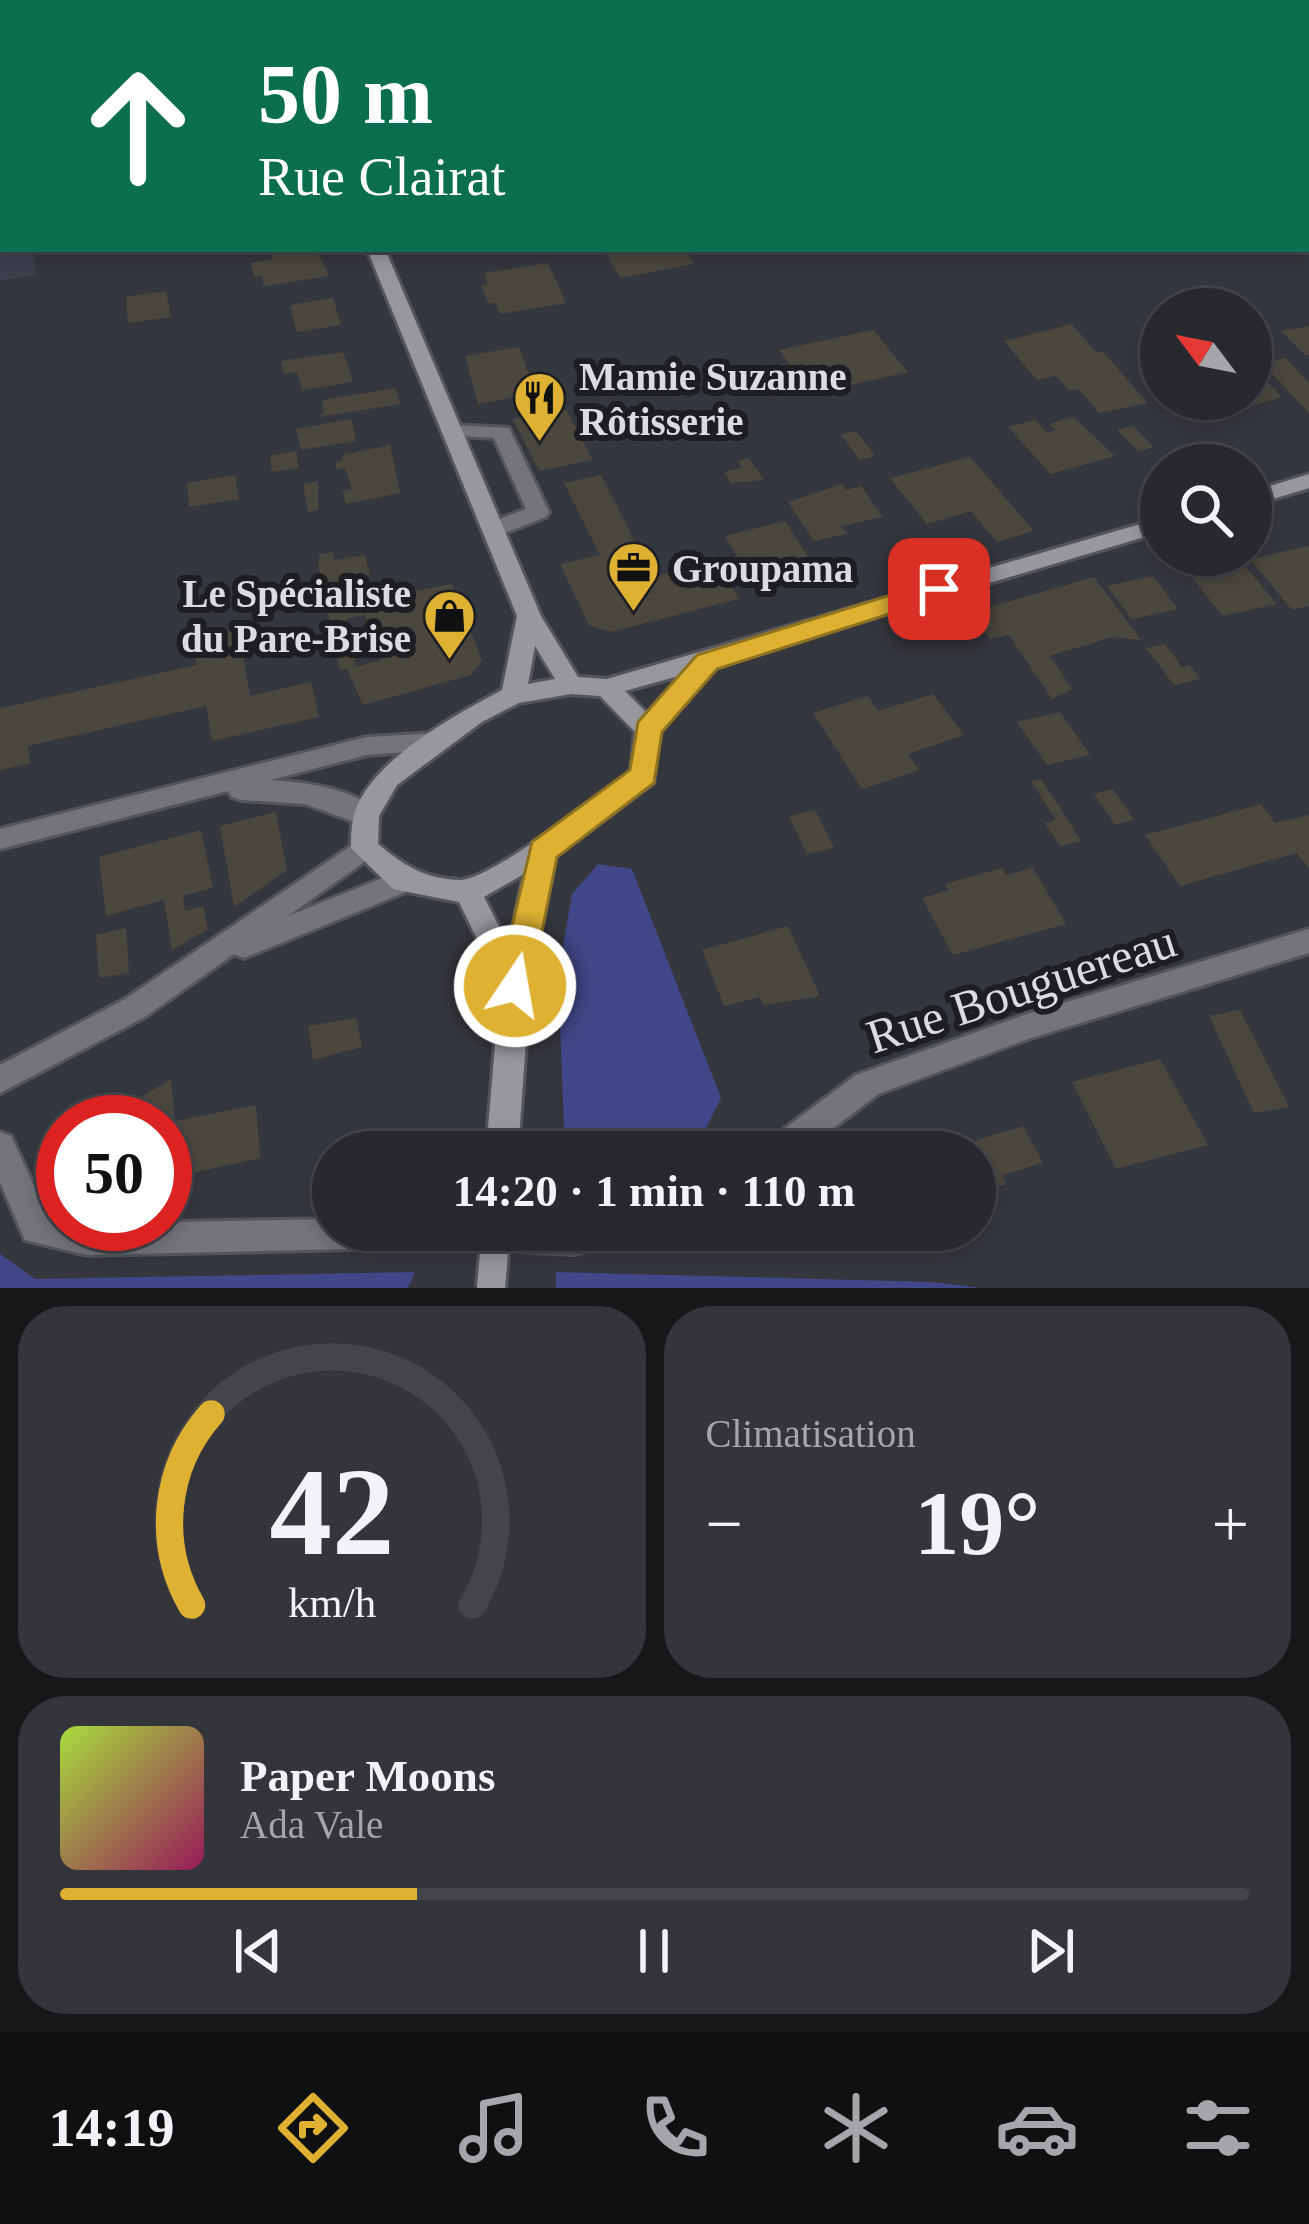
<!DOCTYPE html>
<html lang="fr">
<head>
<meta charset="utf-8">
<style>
	:root { --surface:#28292e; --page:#34353a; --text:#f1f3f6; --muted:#a5a6aa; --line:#44454a; --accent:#deb133 }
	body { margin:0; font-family:Georgia,serif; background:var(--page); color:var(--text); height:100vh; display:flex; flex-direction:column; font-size:45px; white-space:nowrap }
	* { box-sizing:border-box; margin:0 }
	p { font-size:39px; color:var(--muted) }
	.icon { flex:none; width:66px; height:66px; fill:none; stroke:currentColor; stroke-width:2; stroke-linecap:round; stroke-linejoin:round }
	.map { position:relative; height:1288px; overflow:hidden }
	.drawer { display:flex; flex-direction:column; gap:18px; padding:18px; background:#161719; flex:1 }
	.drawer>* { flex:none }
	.banner { position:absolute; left:0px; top:0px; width:1311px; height:252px; box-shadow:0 6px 18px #0003,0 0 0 3px var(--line); background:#0b6e4f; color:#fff; overflow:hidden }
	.needle { width:78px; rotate:302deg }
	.controls { position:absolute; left:1140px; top:288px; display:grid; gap:24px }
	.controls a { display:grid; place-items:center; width:132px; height:132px; border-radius:50%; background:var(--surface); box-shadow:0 6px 18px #0003,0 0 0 3px var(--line); font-size:60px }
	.speed { position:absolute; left:36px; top:1095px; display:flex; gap:24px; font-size:60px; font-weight:700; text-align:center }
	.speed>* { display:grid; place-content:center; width:156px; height:156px; border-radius:50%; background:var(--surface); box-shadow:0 6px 18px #0003,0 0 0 3px var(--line); line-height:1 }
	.speed .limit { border:18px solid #d22; background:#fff; color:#111 }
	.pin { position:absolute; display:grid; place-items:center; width:102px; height:102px; color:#fff; margin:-51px; border-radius:24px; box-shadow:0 6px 18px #0006 }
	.me { position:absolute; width:132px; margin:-66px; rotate:12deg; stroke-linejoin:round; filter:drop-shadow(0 0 9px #0008) }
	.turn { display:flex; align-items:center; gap:42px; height:252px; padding:0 60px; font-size:54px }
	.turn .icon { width:156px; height:156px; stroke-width:2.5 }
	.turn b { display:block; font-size:84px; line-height:102px }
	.big { font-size:90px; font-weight:700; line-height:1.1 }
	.drawer .card { flex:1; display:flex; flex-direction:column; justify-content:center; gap:18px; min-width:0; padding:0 42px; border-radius:48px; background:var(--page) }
	.drawer .dial { align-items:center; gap:0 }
	.dial svg { height:312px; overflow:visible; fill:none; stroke:var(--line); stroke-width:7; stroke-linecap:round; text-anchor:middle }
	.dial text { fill:var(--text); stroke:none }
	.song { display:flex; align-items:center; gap:36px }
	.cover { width:144px; height:144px; border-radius:18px; background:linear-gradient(135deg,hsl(80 70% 55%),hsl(330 70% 35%)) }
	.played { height:12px; border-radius:6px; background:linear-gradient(90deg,var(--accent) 30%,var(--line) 30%) }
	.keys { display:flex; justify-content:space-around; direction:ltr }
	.heat { display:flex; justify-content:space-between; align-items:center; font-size:66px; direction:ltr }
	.drawer .tiles { flex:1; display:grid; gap:18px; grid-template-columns:1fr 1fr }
	.card:last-child { grid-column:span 2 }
	.trip { position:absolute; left:312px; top:1131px; width:684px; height:120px; border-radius:60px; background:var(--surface); box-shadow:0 6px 18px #0003,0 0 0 3px var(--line); font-weight:700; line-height:120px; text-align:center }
	.tabs { display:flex; height:192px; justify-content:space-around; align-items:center; background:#101012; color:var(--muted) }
	.tabs .icon { width:84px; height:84px }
	.tabs .active { color:var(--accent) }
	.tabs b { font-size:54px; color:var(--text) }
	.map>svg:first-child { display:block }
	.built { fill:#3d404d }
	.green { fill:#414788 }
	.building { fill:#4a473f; fill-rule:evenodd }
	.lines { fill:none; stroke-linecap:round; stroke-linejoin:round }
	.service-casing { stroke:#53555b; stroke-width:6 }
	.minor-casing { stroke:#53555b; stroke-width:6 }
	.secondary-casing { stroke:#53555b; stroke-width:6 }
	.service { fill:#747579; fill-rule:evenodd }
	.minor { fill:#747579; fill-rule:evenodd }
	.secondary { fill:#97989e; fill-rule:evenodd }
	.secondary-bridge-casing { stroke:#53555b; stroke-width:34; stroke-linecap:butt }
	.secondary-bridge { stroke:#97989e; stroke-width:28 }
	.route { fill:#deb133; stroke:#907321; stroke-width:3 }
	.labels { text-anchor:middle; stroke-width:12; stroke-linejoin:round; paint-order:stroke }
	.poi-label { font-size:39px; font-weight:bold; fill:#dbdce0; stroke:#1d1e22; text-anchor:start }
	.near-street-label { font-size:48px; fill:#dbdce0; stroke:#1d1e22 }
</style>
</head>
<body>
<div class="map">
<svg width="1309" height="1288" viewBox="0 0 1309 1288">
	<rect width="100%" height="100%" fill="#35373e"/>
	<path class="built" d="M3,133V249H35V275L0,280Z"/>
	<g class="green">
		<path d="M598,864L632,869L721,1098L694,1152H565L558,975L572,894Z"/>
		<path d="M0,1254L35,1279L415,1272L408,1288H0Z"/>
		<path d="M556,1272L933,1282L981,1288H556Z"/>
	</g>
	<g class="building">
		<path d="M270,249H316L329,276L264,286L262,276L254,277L251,263L273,259Z"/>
		<path d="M641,249H684L694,264L621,278L606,255Z"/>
		<path d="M548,263L566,303L500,314L495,303L489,304L481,286L488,285L484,273Z"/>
		<path d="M166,291L171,317L128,323L126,297Z"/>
		<path d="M333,298L341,325L297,332L290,305Z"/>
		<path d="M1072,324L1096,352L1102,351L1148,403L1099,413L1079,389L1069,391L1056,376L1037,380L1004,341Z"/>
		<path d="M1309,326V355H1305L1281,331Z"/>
		<path d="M873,330L908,372L811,394L779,350Z"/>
		<path d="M519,347L536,393L478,404L465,356Z"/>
		<path d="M343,352L353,382L302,390L297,372L284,374L281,361Z"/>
		<path d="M1285,358L1309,383V413L1262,363Z"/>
		<path d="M1264,379L1282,397L1223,414L1207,399H1251V383Z"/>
		<path d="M395,388L400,404L319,417L324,412L322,400Z"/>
		<path d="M566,410L593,460L539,471L513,419Z"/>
		<path d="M1074,417L1115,456L1051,474L1008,427L1035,420L1047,433L1056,430L1049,424Z"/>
		<path d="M351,419L356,441L301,450L296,429Z"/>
		<path d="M1133,426L1154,447L1138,451L1117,430Z"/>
		<path d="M856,431L875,456L860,460L841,435Z"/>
		<path d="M390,445L400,493L346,504L342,491L352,489L345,468L336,470L335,462L343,460L342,455Z"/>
		<path d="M296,451L299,468L272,472L270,456Z"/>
		<path d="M970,457L1034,531L997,542L971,511L927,524L890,478Z"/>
		<path d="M749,458L764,480L731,483L724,472L742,468L738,461Z"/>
		<path d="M235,475L239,499L189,507L187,483Z"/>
		<path d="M601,475L653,577L718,562L739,599L610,632L589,625L560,564L600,555L564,483Z"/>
		<path d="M318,481V510L308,512L303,484Z"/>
		<path d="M842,484L846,490L861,486L883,517L841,526L847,534L814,541L788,502Z"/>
		<path d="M785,521L810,560L778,568L783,577L753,583L725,536Z"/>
		<path d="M1309,546V606L1292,610L1250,559Z"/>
		<path d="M333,552L334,560L365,555L370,575L355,578L360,602L452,584L482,660L471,675L363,705L347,669L340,671L318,564L320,554ZM365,615L383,659L356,667L346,619Z"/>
		<path d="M1238,558L1277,604L1223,616L1185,569Z"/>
		<path d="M1153,576L1178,609L1132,619L1107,586Z"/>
		<path d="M1094,577L1141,640L1112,637L1050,656L1072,689L1052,699L1009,635L990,639L972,612Z"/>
		<path d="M231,630L236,647L241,646L250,696L311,682L319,717L212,741L206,706L28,746L30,763L0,770V708L197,665L191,639Z"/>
		<path d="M1165,644L1182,667L1190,665L1200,679L1174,685L1146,648Z"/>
		<path d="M933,694L964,735L908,754L919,770L862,789L813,713L868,696L878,711Z"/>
		<path d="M1060,712L1090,755L1047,765L1017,722Z"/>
		<path d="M1041,779L1066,817L1081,841L1060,846L1045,823L1056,820L1031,781Z"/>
		<path d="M1113,789L1128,811L1134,820L1115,825L1094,794Z"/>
		<path d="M1261,804L1275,823L1309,815V869L1297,853L1180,886L1145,835Z"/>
		<path d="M815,810L834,848L807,854L789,816Z"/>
		<path d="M276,812L287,870L234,907L220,826Z"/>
		<path d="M201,830L213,888L183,896L185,911L203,906L208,929L172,950L164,900L106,916L99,857Z"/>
		<path d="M1002,868L1006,875L1033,868L1066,924L953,955L922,898L949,890L945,884Z"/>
		<path d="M788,926L820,996L764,1005L760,997L724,1006L702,950Z"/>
		<path d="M126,928L129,973L99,978L96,935Z"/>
		<path d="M1240,1010L1289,1107L1254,1113L1209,1016Z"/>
		<path d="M356,1018L362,1047L313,1060L308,1026Z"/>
		<path d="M1160,1059L1208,1145L1116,1169L1072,1082Z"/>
		<path d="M171,1079L175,1121L256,1105L260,1158L165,1179V1122H113V1114Z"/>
		<path d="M1023,1126L1043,1163L1003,1175L1006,1184L980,1193L975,1152H960L957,1146Z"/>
	</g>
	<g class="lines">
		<defs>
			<path id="service" d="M452,425L509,428L549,512L546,517L502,534H486L483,529L486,524L526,509L494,438L445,435L442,431L445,427Z"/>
			<g id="minor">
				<path d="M1259,0H1275L1277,3H1261Z"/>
				<path d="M1308,26L1309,27V37L1308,36Z"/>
				<path d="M3,67V77L0,78V68Z"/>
				<path d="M436,733L445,735L449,742L445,749L367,755L270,780C302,782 360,788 379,816L375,823L366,826L305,804L241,800L232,797L228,791L0,849V829L367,737Z"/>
				<path d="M364,837L374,841L377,848L374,855L288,916L403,870L413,873L417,881L413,889L254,954L244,958L234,954L145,1017L0,1093V1065L125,999Z"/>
				<path d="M1309,929V953L1028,1039L878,1094L802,1152H762L767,1142L856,1075L1027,1014Z"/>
				<path d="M0,1132L11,1136L48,1216L63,1219V1224L333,1219V1230H625L621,1241L575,1254L438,1247L87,1255L25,1240L0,1182Z"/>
			</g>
			<g id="secondary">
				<path d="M282,0H296L297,3H283Z"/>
				<path d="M307,0H321L322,3H308Z"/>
				<path d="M367,249H385L541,616L578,677L607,679L1161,518V532L718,664L660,731L653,783L555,856L530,986L518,1152H486L500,986L459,902L393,889L351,848C351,839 351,828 353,819C364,764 455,715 502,690L517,616ZM535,646L555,679L528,684ZM682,675L647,713L625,691ZM571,694L600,696L635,732L631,772C602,793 489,881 460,880C425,879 403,865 378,844L379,816L397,785L482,722L519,703ZM524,874L509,946L484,897Z"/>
				<path d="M1309,474V488L1251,506V492Z"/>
			</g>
		</defs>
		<use href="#service" class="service-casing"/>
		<use href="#minor" class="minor-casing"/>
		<use href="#secondary" class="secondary-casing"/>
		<use href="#service" class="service"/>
		<use href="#minor" class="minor"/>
		<use href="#secondary" class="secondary"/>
		<defs>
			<path id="secondary-bridge" d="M491,1288L496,1230"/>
		</defs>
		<use href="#secondary-bridge" class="secondary-bridge-casing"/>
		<use href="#secondary-bridge" class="secondary-bridge"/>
	</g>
	<path class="route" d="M939,580L949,582V595L717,669L662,732L654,783L557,857L531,986L526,995H503L498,986L532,842L630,770L638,722L697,655Z"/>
	<defs>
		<symbol id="restaurant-pin" viewBox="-11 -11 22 30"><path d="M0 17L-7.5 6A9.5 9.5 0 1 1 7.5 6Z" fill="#deb133" stroke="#1d1e22"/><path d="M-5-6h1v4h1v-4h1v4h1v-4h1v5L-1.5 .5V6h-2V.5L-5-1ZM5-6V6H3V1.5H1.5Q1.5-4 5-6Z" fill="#111"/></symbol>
		<symbol id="office-pin" viewBox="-11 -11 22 30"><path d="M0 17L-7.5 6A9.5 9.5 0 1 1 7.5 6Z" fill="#deb133" stroke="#1d1e22"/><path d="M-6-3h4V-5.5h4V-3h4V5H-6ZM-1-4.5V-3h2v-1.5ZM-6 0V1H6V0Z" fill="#111"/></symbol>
		<symbol id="shop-pin" viewBox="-11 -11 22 30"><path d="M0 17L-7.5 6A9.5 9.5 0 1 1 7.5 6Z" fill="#deb133" stroke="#1d1e22"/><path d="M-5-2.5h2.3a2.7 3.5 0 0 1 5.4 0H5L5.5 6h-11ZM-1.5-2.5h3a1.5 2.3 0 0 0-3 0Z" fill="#111"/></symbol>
	</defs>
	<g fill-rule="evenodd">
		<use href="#restaurant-pin" x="510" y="368" width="59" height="81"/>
		<use href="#office-pin" x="604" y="538" width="59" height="81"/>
		<use href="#shop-pin" x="420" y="586" width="59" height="81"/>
	</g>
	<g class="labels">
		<g class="poi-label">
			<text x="579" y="390">Mamie Suzanne<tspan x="579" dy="45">Rôtisserie</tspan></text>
			<text x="672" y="582">Groupama</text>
			<text x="411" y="607" text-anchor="end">Le Spécialiste<tspan x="411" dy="45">du Pare-Brise</tspan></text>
		</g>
		<g class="near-street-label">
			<text transform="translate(1021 988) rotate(-18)" y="17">Rue Bouguereau</text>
		</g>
	</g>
</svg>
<div class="controls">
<a><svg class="needle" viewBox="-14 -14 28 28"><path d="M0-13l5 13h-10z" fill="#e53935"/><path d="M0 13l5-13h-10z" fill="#a5a6aa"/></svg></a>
<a><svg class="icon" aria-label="search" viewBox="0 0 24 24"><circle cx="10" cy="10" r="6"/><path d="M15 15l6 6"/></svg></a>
</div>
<div class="speed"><div class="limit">50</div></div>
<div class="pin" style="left:939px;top:589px;background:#d93025"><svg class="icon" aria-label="arrive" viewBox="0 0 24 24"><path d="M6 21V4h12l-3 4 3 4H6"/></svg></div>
<svg class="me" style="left:515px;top:986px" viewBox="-20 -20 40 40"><circle r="17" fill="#deb133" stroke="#fff" stroke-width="3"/><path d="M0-11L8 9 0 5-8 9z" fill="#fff"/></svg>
<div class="trip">14:20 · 1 min · 110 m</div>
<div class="banner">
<div class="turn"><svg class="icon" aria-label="ahead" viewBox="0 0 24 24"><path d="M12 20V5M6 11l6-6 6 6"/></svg><div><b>50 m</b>Rue Clairat</div></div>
</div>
</div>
<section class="drawer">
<div class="tiles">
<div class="card dial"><svg viewBox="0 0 100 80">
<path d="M14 69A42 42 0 1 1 86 69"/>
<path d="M14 69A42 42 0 0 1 19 20" stroke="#deb133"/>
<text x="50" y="56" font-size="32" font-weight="700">42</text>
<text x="50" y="72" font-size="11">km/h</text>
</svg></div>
<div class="card"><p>Climatisation</p>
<div class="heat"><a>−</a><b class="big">19°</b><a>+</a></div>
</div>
<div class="card">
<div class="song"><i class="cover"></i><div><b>Paper Moons</b><p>Ada Vale</p></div></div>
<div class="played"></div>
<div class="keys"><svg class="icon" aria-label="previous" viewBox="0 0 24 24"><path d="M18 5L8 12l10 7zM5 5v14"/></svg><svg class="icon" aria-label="pause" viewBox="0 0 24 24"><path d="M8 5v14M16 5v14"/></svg><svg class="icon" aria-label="next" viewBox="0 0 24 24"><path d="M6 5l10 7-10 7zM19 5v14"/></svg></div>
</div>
</div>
</section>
<nav class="tabs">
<b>14:19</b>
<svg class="icon active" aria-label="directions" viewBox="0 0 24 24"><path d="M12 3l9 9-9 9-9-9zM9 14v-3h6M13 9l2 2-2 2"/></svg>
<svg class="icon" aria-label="music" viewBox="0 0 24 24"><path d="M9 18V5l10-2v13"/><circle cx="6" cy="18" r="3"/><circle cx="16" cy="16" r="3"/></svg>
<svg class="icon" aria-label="phone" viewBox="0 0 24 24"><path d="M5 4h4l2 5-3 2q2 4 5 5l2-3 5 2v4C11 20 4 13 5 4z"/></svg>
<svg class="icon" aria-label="climate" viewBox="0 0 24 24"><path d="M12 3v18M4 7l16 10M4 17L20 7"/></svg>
<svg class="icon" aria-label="car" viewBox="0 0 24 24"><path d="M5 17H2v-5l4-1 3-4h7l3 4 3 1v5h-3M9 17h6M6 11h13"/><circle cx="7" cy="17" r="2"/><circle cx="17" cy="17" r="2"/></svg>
<svg class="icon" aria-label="filters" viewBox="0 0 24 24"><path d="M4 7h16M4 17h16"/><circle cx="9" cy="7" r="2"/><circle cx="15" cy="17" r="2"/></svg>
</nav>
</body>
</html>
